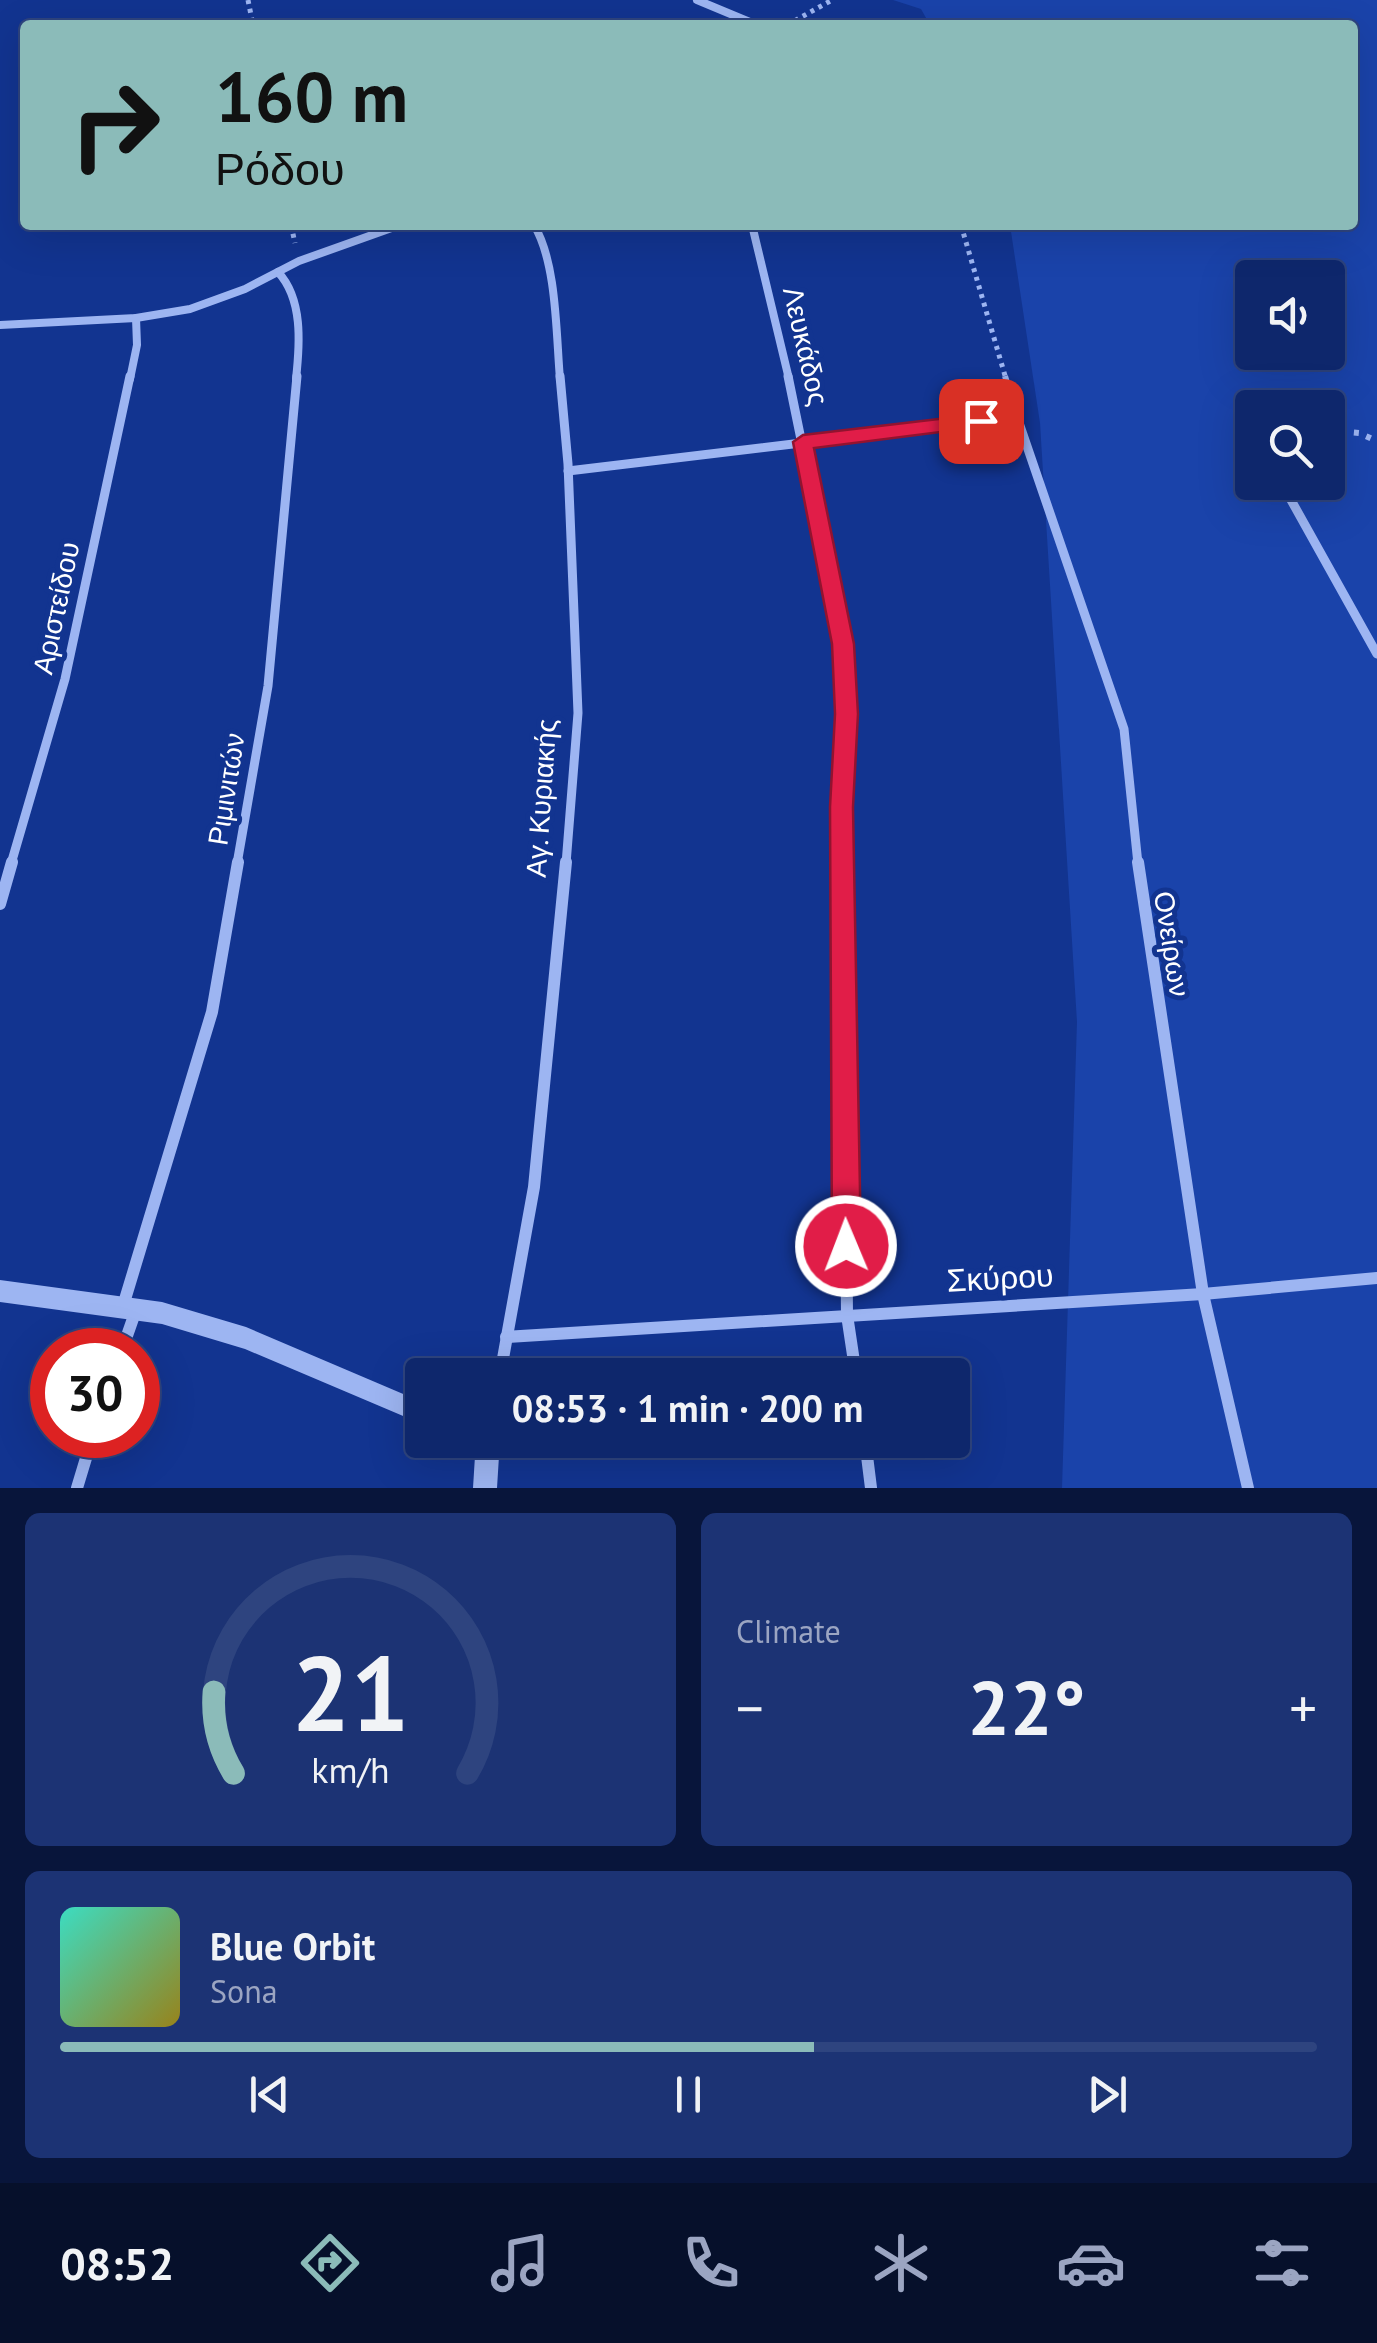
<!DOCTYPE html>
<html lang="en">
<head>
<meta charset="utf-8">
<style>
	:root { --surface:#0e276c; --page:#1c3374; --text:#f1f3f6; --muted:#9ba5c2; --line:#2e447f; --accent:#8bbbb9 }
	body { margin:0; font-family:"PT Sans",sans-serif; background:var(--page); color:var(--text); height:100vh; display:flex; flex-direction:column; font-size:38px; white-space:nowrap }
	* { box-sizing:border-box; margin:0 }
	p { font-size:32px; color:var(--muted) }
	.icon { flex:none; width:55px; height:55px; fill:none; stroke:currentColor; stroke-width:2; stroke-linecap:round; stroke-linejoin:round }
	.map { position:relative; height:1488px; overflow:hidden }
	.sheet { display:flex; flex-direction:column; gap:25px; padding:25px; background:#08153b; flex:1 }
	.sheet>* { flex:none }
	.guide { position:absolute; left:20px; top:20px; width:1338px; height:210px; border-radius:10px; box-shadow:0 10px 40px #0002,0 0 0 2px var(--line); background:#8bbbb9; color:#111; overflow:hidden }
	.buttons { position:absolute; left:1235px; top:260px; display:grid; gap:20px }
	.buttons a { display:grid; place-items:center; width:110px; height:110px; border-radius:10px; background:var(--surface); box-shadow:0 10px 40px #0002,0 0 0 2px var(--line); font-size:50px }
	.speed { position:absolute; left:30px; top:1328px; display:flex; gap:20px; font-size:50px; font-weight:700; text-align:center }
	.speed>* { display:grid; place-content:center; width:130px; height:130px; border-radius:50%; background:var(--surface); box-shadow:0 10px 40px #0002,0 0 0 2px var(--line); line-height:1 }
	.speed .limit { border:15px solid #d22; background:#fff; color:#111 }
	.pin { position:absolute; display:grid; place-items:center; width:85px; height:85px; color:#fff; margin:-42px; border-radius:20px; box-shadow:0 5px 15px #0006 }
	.me { position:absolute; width:110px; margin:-55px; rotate:359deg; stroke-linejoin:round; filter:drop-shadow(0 0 8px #0008) }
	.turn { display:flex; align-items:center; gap:35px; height:210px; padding:0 30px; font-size:45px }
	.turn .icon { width:130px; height:130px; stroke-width:2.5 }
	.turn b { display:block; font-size:70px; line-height:85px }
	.big { font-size:75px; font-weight:600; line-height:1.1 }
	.sheet .card { flex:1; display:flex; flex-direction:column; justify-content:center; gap:15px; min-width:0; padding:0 35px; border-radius:15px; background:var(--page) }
	.sheet .dial { align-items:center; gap:0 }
	.dial svg { height:260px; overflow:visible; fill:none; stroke:var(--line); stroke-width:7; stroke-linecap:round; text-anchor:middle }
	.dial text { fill:var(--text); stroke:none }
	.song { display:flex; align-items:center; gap:30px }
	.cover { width:120px; height:120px; border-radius:15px; background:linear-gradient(135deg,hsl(170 70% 55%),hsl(50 70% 35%)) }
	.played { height:10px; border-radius:5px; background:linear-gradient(90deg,var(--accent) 60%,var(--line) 60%) }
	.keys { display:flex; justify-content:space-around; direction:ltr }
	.heat { display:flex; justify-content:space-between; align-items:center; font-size:55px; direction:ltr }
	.sheet .tiles { flex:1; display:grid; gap:25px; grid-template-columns:1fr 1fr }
	.card:last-child { grid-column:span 2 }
	.trip { position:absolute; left:405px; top:1358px; width:565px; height:100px; border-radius:10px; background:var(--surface); box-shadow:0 10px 40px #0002,0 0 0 2px var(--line); font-weight:600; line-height:100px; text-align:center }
	.tab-bar { display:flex; height:160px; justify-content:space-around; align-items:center; background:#06102b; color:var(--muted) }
	.tab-bar .icon { width:70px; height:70px }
	.tab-bar .selected { color:var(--accent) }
	.tab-bar b { font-size:45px; color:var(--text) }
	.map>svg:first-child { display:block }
	.green { fill:#1a43aa; fill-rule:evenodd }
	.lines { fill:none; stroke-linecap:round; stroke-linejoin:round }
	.path-far1 { stroke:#9db5f2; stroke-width:5; stroke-dasharray:4 5; stroke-linecap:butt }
	.path { stroke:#9db5f2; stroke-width:6; stroke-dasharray:5 8; stroke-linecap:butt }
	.minor-far2 { stroke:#9db5f2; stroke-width:8 }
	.minor-far1 { stroke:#9db5f2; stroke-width:9 }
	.minor { stroke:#9db5f2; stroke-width:12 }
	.tertiary { fill:#9db5f2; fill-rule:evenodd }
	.route { fill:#e11d48; stroke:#92132f; stroke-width:2.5 }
	.labels { text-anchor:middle; stroke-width:10; stroke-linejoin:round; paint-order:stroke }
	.street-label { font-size:28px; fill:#fff; stroke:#123490 }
	.near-street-label { font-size:32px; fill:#fff; stroke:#123490 }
</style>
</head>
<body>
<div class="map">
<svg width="1377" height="1488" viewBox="0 0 1377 1488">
	<rect width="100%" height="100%" fill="#123490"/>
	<path class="green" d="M893,0H1377V1488H1062L1077,1022L1040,423L1010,225H1352V25H930L921,9ZM1252,278H1328V352H1252ZM1252,408H1328V482H1252Z"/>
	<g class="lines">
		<g class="path-far1">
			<path d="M248,0L253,25"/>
			<path d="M787,25L832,0"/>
			<path d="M291,225L295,243"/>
			<path d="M961,225L1006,379"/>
		</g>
		<g class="path">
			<path d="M1005,376L1011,396"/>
			<path d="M1328,430L1359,433L1377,441"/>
		</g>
		<g class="minor-far2">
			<path d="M697,0L757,25"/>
			<path d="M534,225C557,263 556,334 560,379"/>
			<path d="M752,225L789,379"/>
			<path d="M278,272C303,299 300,343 296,379"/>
			<path d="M0,325L136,318L190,309L245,289L299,261L400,225"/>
			<path d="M130,379L137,345L136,318"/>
		</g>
		<g class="minor-far1">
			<path d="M560,376L568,464L578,713L566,864"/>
			<path d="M788,376L843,644L847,714L843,864"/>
			<path d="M1239,407L1252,430"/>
			<path d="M568,471L1017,417L1124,729L1138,864"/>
			<path d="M1281,482L1377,654"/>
			<path d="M11,864L65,679L130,376"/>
			<path d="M237,864L268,686L297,376"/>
		</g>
		<g class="minor">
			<path d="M843,862L847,1315L856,1375"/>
			<path d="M1138,862L1203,1294L1248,1488"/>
			<path d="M0,904L12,862"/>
			<path d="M123,1306L212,1012L238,862"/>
			<path d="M506,1337L1203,1294L1377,1278"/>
			<path d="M122,1350L136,1310"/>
			<path d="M500,1375L534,1187L566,862"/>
			<path d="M865,1440L871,1488"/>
			<path d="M77,1488L93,1435"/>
		</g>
		<g class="tertiary">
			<path d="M0,1280L162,1302L246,1327L422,1402V1424L245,1349L162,1324L0,1302Z"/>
			<path d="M476,1440H500L497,1488H473Z"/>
		</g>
	</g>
	<path class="route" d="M981,414L988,416V426L814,448L854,644L858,714L853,807L861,1246L857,1256L846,1260L836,1256L832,1246L830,807L835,714L832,644L793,442L803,435Z"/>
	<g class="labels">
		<g class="street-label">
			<text transform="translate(806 346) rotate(77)" y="10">Λευκάδος</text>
			<text transform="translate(56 608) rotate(-78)" y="10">Αριστείδου</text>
			<text transform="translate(226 789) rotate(-81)" y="10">Ριμινιτών</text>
			<text transform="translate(541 798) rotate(-86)" y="10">Αγ. Κυριακής</text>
			<text transform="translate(1172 944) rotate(81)" y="10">Ονείρων</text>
		</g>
		<g class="near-street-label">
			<text transform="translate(1000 1278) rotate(-3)" y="11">Σκύρου</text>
		</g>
	</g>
</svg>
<div class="buttons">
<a><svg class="icon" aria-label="sound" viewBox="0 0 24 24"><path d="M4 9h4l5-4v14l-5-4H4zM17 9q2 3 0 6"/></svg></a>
<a><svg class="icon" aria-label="search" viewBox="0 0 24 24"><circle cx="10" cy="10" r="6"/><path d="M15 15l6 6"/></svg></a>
</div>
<div class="speed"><div class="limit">30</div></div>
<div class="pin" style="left:981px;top:421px;background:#d93025"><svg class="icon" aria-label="arrive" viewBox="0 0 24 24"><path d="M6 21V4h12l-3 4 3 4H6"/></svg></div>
<svg class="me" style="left:846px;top:1246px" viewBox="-20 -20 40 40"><circle r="17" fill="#e11d48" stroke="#fff" stroke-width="3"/><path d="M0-11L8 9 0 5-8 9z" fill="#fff"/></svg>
<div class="trip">08:53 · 1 min · 200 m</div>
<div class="guide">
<div class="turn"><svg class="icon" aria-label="right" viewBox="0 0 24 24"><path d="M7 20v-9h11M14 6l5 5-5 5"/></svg><div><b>160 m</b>Ρόδου</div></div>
</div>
</div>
<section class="sheet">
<div class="tiles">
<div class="card dial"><svg viewBox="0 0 100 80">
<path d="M14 69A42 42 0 1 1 86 69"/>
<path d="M14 69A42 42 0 0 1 8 44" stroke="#8bbbb9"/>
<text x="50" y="56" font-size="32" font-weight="700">21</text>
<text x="50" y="72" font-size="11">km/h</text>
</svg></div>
<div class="card"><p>Climate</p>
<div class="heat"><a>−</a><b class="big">22°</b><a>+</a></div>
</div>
<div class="card">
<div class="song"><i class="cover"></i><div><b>Blue Orbit</b><p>Sona</p></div></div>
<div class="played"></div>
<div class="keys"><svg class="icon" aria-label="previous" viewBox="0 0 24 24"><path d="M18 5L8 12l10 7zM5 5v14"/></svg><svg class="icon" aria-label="pause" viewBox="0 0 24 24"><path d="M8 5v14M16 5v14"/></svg><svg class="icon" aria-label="next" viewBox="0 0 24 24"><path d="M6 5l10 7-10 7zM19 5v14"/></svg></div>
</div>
</div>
</section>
<nav class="tab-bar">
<b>08:52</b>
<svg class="icon selected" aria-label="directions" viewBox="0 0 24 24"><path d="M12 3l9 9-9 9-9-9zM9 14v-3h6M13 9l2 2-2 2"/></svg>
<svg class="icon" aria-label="music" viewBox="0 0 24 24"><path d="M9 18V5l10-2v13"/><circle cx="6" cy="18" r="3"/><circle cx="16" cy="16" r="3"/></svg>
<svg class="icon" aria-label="phone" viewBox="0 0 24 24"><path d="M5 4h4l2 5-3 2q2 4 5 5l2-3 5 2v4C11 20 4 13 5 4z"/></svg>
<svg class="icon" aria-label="climate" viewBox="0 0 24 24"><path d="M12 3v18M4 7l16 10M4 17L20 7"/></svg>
<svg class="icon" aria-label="car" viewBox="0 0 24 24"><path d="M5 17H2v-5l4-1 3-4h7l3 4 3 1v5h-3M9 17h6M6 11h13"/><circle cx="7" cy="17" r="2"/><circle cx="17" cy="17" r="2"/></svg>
<svg class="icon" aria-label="filters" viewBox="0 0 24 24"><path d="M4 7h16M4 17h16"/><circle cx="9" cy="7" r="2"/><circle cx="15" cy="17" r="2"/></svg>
</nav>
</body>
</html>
